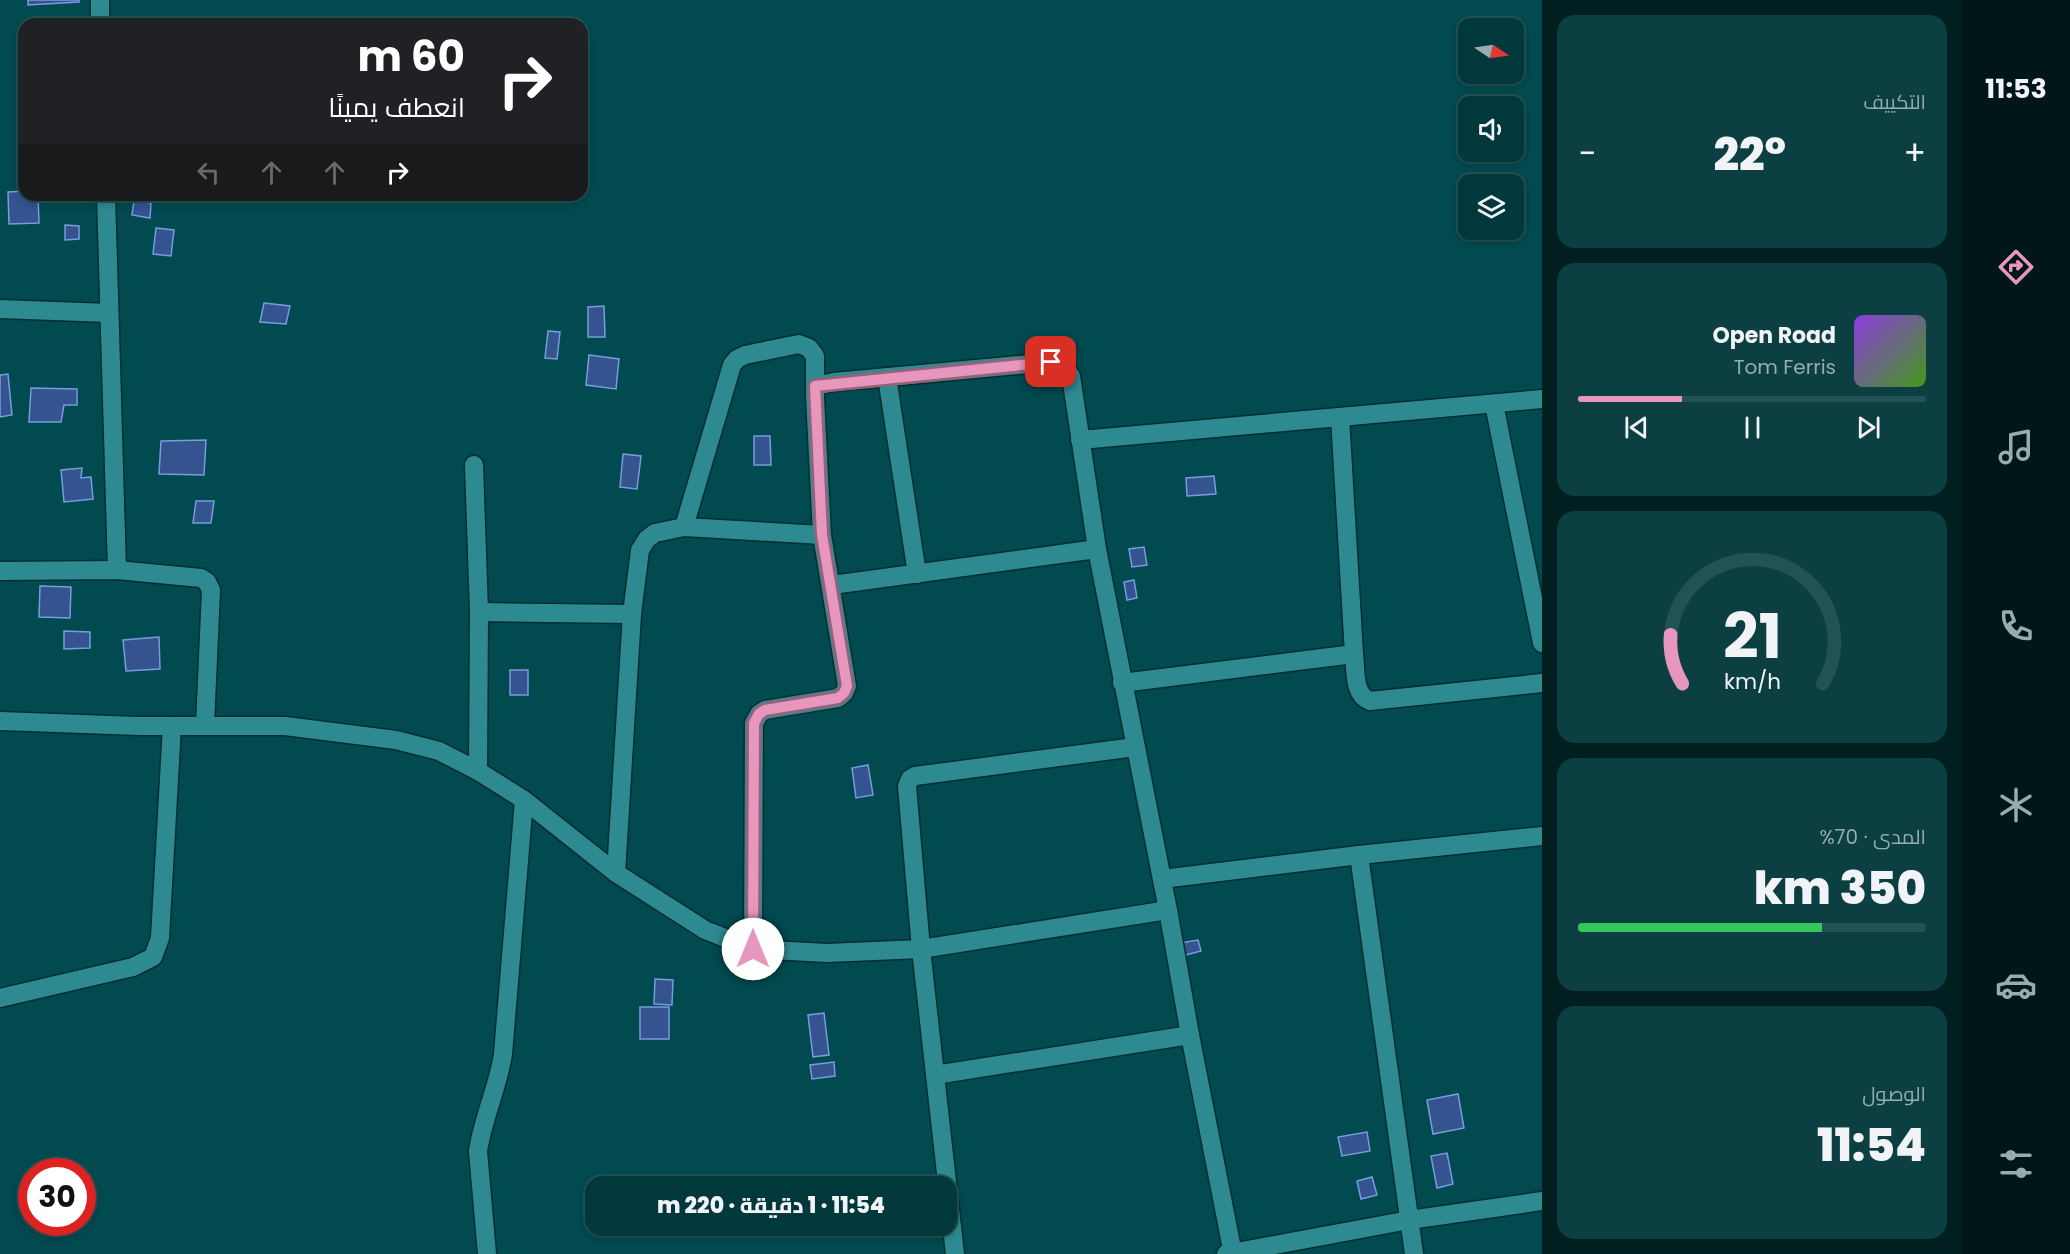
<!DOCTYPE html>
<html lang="ar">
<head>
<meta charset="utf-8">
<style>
	:root { --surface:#01383b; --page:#0b3f42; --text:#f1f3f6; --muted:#96acaf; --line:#235255; --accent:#e797bd }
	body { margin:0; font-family:Poppins,Cairo,sans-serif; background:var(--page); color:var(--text); direction:rtl; height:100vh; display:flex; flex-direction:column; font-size:22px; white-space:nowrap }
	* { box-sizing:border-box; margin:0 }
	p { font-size:20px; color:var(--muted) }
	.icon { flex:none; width:33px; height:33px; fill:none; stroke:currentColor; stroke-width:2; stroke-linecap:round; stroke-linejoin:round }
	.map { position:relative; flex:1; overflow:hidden; direction:ltr }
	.side { display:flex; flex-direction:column; gap:15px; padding:15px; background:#011f20; width:420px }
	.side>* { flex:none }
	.banner { position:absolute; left:18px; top:18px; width:570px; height:183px; border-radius:18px; box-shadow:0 3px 9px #0003,0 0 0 2px var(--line); direction:rtl; background:#202124; color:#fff; overflow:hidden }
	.needle { width:39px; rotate:103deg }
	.tools { position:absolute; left:1458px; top:18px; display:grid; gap:12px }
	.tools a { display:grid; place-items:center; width:66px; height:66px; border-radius:12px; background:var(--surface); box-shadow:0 3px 9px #0003,0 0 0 2px var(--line); font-size:30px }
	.speed { position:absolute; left:18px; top:1158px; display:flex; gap:12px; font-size:30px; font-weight:700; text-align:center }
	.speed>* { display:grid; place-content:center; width:78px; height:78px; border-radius:50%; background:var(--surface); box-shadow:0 3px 9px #0003,0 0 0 2px var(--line); line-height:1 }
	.speed .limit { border:9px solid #d22; background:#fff; color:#111 }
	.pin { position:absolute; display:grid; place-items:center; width:51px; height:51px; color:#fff; margin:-26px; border-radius:12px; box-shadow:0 3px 9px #0006 }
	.me { position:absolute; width:66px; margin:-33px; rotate:0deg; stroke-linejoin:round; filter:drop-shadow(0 0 4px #0008) }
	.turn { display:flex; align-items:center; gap:21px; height:126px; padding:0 24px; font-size:27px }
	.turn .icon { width:78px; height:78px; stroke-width:2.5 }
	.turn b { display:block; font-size:42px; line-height:51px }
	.lanes { display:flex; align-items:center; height:57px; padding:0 24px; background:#0003; justify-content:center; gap:30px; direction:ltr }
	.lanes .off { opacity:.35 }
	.big { font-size:45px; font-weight:800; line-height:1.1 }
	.side .widget { flex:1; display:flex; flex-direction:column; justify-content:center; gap:9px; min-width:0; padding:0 21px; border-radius:18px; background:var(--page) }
	.side .dial { align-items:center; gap:0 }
	.dial svg { height:156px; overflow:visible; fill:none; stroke:var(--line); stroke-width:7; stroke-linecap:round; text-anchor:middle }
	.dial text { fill:var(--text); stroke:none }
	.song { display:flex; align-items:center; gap:18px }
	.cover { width:72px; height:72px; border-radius:9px; background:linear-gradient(135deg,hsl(270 70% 55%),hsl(100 70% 35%)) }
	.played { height:6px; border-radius:3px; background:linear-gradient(90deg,var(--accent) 30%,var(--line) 30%) }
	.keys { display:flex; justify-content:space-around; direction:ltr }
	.heat { display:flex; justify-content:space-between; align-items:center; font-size:33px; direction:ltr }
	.charge { height:9px; border-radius:4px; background:linear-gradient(90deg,#34c759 70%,var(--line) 0) }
	.trip { position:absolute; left:585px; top:1176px; width:372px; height:60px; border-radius:18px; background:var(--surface); box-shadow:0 3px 9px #0003,0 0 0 2px var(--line); font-weight:800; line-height:60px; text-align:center; direction:rtl }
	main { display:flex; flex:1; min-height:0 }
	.tab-bar { display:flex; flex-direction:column; width:108px; justify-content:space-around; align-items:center; background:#001618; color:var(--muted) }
	.tab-bar .icon { width:42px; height:42px }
	.tab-bar .on { color:var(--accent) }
	.tab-bar b { font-size:27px; color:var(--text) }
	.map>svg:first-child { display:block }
	.building { fill:#34538f; stroke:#789cde; stroke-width:1.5 }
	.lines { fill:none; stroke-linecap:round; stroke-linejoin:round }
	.street-casing { stroke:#062d30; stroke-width:21 }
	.street { stroke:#2e8a91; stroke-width:18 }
	.route-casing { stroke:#96627b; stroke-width:15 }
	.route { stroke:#e797bd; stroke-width:10 }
</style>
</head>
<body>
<main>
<nav class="tab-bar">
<b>11:53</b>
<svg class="icon on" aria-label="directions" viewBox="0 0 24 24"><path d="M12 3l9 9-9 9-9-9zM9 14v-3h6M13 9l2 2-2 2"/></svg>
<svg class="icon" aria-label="music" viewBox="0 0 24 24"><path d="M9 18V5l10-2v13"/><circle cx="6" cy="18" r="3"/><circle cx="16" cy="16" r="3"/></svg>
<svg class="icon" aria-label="phone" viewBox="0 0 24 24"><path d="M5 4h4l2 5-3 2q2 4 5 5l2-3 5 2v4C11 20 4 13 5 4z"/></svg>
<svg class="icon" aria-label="climate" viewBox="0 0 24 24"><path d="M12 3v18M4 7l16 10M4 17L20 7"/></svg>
<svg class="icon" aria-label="car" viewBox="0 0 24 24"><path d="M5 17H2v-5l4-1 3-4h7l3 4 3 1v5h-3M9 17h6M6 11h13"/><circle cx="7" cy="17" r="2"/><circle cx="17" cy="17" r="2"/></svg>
<svg class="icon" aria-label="filters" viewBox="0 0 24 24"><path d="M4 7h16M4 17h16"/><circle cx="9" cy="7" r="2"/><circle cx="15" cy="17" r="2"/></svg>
</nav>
<section class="side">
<div class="widget"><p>التكييف</p>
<div class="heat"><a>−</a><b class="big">22°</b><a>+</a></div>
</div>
<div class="widget">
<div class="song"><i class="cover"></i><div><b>Open Road</b><p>Tom Ferris</p></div></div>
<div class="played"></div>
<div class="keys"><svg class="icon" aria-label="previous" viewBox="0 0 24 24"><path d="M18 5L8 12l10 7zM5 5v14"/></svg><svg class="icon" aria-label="pause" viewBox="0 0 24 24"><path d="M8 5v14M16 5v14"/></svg><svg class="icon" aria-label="next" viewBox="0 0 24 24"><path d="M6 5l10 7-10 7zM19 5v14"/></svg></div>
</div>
<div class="widget dial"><svg viewBox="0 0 100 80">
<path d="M14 69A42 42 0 1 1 86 69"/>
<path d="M14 69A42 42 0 0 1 8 44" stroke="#e797bd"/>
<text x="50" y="56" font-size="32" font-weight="700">21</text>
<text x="50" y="72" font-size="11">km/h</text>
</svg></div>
<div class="widget"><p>المدى · 70%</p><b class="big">350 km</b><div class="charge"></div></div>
<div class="widget"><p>الوصول</p><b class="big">11:54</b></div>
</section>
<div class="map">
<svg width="1542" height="1254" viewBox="0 0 1542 1254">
	<rect width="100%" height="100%" fill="#014a4f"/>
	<g class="building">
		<path d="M28,0H79V2L28,5Z"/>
		<path d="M21,51H24V79H20Z"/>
		<path d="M24,191V195H38L39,223L9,224L8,192Z"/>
		<path d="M134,201L151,203L150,218L132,215Z"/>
		<path d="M65,225L79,226V239L65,240Z"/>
		<path d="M156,228L174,230L171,256L153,254Z"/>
		<path d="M264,303L290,306L286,324L260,322Z"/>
		<path d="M604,306L605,337H588V307Z"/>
		<path d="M548,331L560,332L557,359L545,358Z"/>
		<path d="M589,355L619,359L616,389L586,385Z"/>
		<path d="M8,374L12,415L0,417V375Z"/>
		<path d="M31,388L77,389V405H64L61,422H29Z"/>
		<path d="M754,436H770L771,465H754Z"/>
		<path d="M206,440L204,475L159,474L161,441Z"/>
		<path d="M623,454L641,456L637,489L620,487Z"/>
		<path d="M82,468L81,478L91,477L93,499L64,502L61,470Z"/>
		<path d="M1214,476L1216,494L1187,496L1186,478Z"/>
		<path d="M196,501H214L211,523H193Z"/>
		<path d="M1144,547L1147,565L1132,567L1129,549Z"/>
		<path d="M1134,580L1137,598L1127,600L1124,582Z"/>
		<path d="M40,586L71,587L70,618L39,617Z"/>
		<path d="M64,631L90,632V648L64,649Z"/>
		<path d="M159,637L160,669L126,671L123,640Z"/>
		<rect x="510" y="670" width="18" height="25"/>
		<path d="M868,765L873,795L856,798L852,768Z"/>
		<path d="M1198,940L1201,951L1182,956L1180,943Z"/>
		<path d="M655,979L673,980L672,1005L654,1004Z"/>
		<rect x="640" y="1007" width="29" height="32"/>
		<path d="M824,1013L829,1055L813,1057L808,1015Z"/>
		<path d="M834,1062L835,1076L812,1079L810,1065Z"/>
		<path d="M1458,1094L1464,1128L1433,1134L1427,1100Z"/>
		<path d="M1367,1132L1370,1151L1342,1156L1338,1137Z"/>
		<path d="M1447,1153L1453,1184L1437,1188L1431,1156Z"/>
		<path d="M1372,1177L1377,1195L1361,1199L1357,1181Z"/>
	</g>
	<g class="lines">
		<defs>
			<g id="street">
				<path d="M100,0V24"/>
				<path d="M106,195L117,570"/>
				<path d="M0,309L109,313"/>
				<path d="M887,377L917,574"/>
				<path d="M815,386L834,382L1051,362L1063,365L1071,376L1097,549L1168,910L1190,1035L1233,1254"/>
				<path d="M1494,404L1542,643"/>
				<path d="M1340,417L1354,654C1356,670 1353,695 1370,701L1542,683"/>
				<path d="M1080,440L1542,399"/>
				<path d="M474,465L479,612L478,771"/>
				<path d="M684,527L732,365L737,359L745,355L799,344L809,348L815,356V397L822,535L847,686L844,693L838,698L765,710L759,714L754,723L753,949"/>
				<path d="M0,571L117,570L201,578L207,582L211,590L205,725"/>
				<path d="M832,585L1097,549"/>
				<path d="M479,612L632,614"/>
				<path d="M1122,683L1354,654"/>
				<path d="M0,721L138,726H285L396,740L439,751L478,771L524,800L616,873L705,930L753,949L827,953L921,949L1168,910"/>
				<path d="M1359,855L1414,1254"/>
				<path d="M616,873L632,614L640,550L647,539L655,533L684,527L822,535"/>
				<path d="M1162,879L1359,855L1542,836"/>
				<path d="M0,998L133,967L153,957L160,938L172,726"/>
				<path d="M935,1075L1190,1035"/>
				<path d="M487,1254L478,1151C483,1118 498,1087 503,1054L524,800"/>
				<path d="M955,1254L921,949L907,786L910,779L915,776L1135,747"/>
				<path d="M1226,1254L1409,1220L1542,1201"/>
			</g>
		</defs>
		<use href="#street" class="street-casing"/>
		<use href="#street" class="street"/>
	</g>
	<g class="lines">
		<defs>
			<path id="route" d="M753,949L754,723L759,714L765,710L838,698L844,693L847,686L822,535L815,386L1051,362"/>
		</defs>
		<use href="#route" class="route-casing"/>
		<use href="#route" class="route"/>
	</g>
</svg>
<div class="tools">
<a><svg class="needle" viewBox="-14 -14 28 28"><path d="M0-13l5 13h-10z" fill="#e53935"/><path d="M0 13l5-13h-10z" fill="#96acaf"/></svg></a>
<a><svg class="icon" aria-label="sound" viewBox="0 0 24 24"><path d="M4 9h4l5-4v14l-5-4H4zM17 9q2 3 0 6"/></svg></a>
<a><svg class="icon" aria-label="layers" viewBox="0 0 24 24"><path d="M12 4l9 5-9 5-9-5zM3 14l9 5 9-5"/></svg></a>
</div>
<div class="speed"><div class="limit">30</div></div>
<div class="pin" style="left:1051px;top:362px;background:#d93025"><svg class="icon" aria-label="arrive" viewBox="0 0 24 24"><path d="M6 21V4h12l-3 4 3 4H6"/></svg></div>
<svg class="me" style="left:753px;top:949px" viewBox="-20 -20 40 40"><circle r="19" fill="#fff"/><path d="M0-13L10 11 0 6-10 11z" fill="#e797bd"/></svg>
<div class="trip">11:54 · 1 دقيقة · 220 m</div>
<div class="banner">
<div class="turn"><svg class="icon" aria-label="right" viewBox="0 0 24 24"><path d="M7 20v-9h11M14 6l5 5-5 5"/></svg><div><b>60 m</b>انعطف يمينًا</div></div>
<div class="lanes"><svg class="icon off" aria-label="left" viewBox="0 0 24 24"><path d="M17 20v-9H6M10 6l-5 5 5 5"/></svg><svg class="icon off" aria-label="ahead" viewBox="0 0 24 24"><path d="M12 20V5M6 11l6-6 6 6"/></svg><svg class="icon off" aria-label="ahead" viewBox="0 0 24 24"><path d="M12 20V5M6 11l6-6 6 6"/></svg><svg class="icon" aria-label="right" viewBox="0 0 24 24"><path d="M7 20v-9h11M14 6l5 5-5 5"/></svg></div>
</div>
</div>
</main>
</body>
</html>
